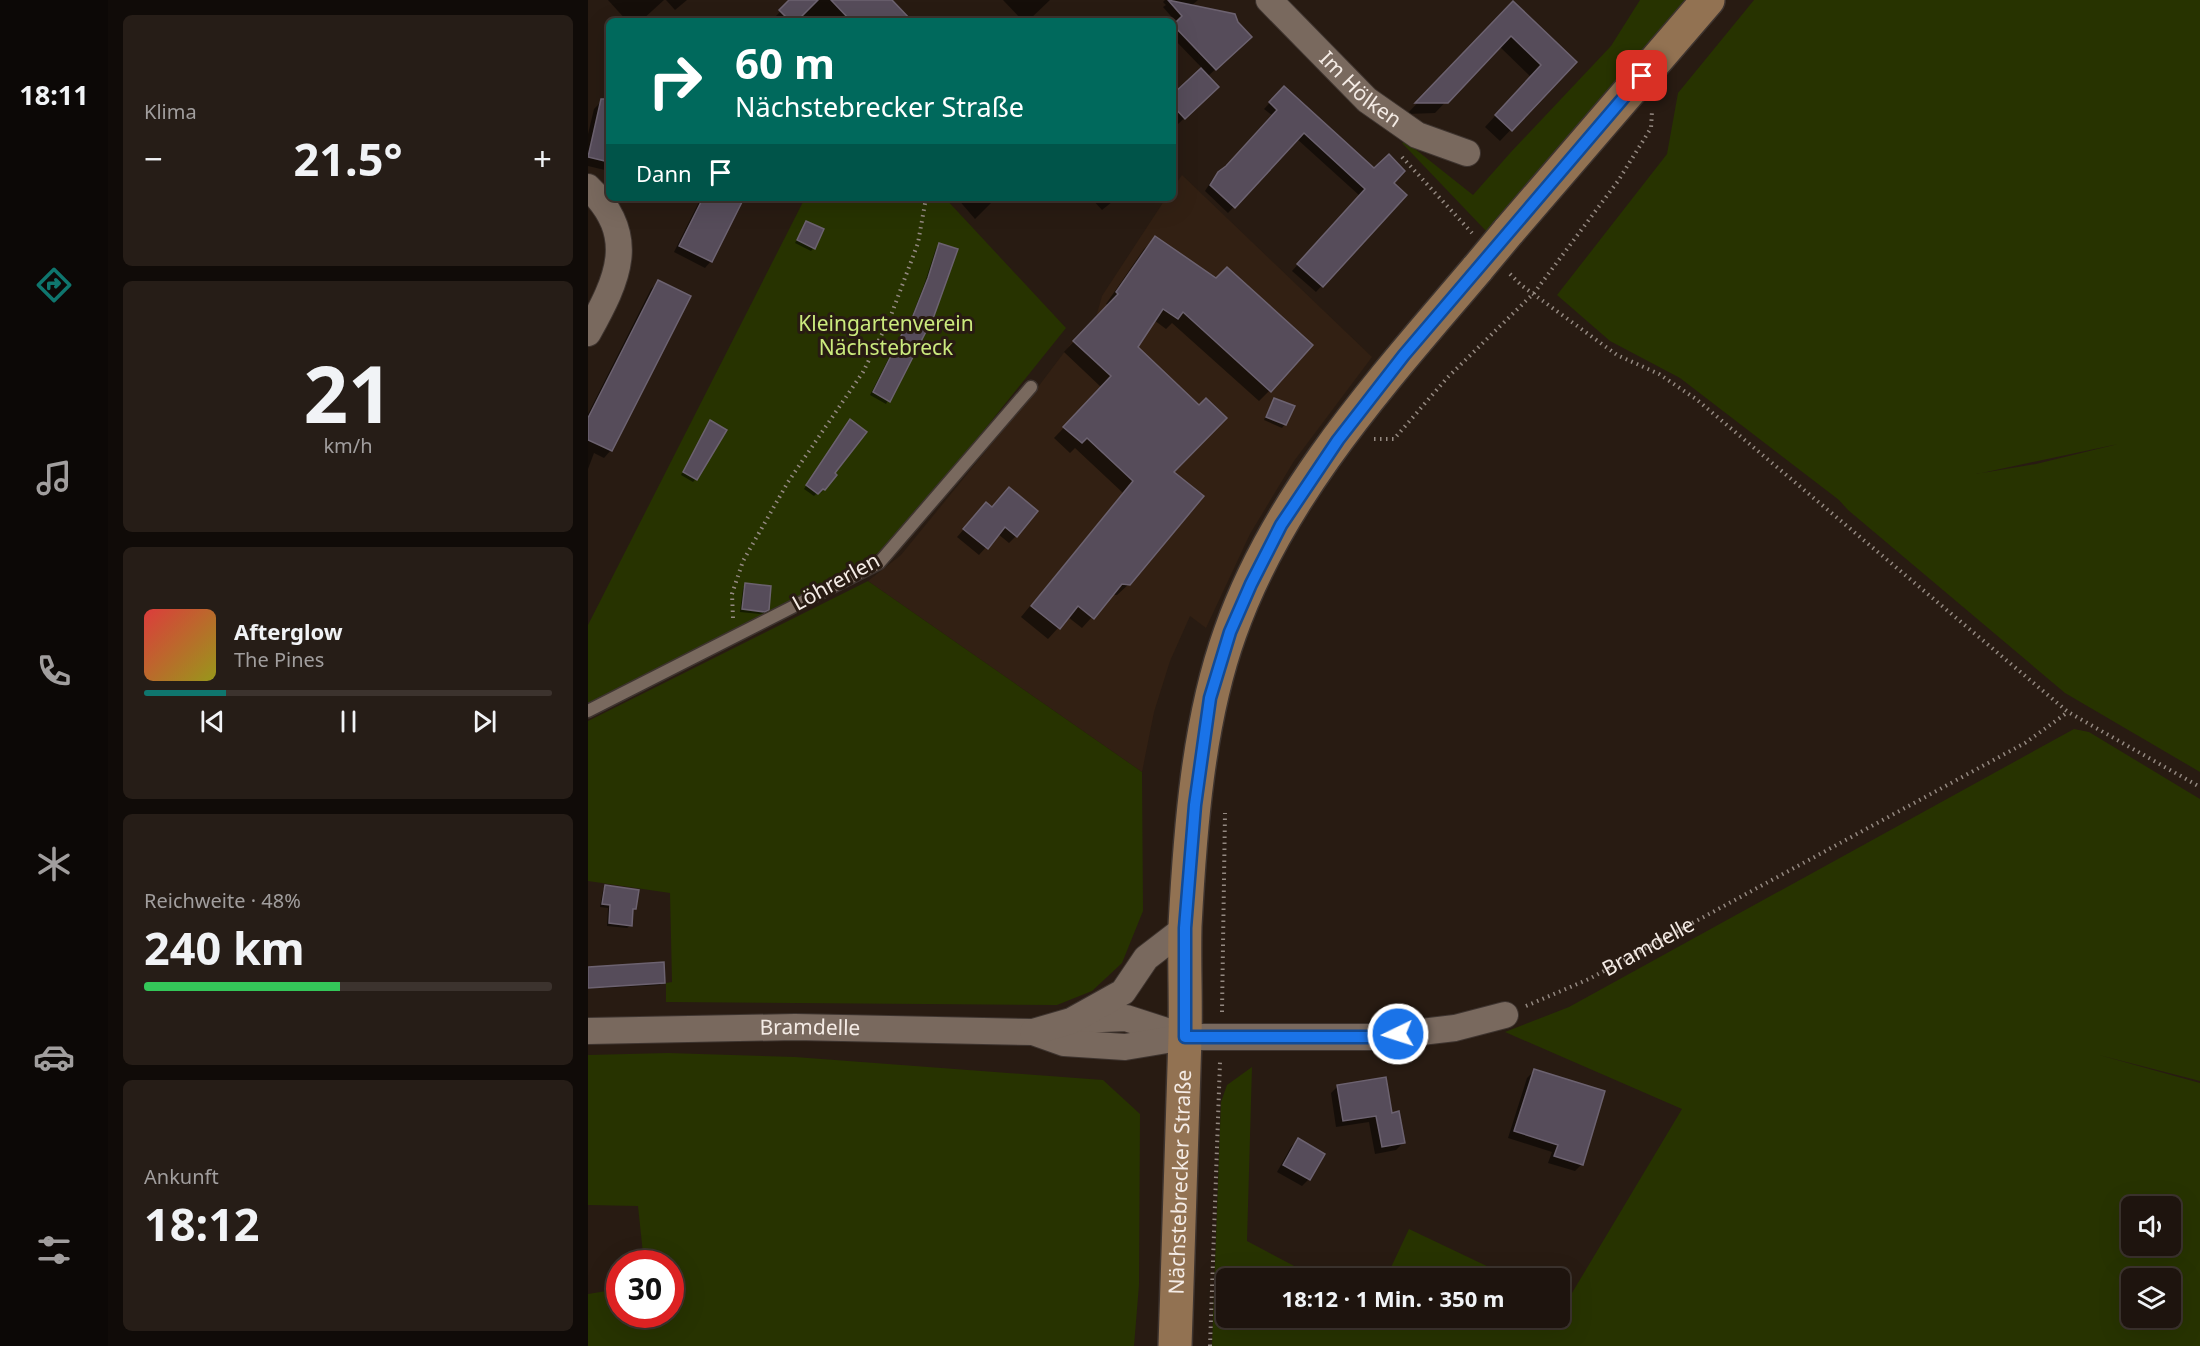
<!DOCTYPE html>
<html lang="de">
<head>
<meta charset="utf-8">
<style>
	:root { --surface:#1e140e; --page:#261d17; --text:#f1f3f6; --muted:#a19e9e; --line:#3c332e; --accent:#0f766e }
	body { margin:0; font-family:"Noto Sans",sans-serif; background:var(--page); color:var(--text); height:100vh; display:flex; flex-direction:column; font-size:22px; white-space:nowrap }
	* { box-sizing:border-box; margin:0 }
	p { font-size:20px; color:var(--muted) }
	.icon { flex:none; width:33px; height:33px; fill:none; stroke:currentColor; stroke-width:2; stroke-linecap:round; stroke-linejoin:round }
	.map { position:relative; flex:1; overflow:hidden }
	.panel { display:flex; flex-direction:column; gap:15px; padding:15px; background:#100b08; width:480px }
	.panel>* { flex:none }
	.top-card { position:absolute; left:18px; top:18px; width:570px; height:183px; border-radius:9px; box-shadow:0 6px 24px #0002,0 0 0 2px var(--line); background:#00695c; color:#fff; overflow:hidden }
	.buttons { position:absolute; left:1533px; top:1196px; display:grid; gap:12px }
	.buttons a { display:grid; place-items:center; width:60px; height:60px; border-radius:9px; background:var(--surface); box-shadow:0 6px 24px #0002,0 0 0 2px var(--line); font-size:30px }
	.speed { position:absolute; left:18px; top:1250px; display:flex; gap:12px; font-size:30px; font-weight:700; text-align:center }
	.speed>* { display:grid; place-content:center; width:78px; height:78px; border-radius:50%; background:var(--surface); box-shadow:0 6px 24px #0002,0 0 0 2px var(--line); line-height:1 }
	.speed .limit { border:9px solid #d22; background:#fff; color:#111 }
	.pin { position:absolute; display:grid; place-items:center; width:51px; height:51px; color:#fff; margin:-26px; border-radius:12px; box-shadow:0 3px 9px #0006 }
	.me { position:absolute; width:66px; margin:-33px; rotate:266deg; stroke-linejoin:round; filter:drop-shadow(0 0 4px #0008) }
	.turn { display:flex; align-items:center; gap:21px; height:126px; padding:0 30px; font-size:27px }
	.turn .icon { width:78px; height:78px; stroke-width:2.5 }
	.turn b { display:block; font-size:42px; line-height:51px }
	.then { display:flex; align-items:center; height:57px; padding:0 30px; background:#0003; gap:12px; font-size:22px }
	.big { font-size:45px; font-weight:700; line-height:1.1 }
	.panel .widget { flex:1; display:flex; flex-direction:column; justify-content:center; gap:9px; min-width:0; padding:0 21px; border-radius:9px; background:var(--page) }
	.panel .dial { align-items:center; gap:0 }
	.dial b { font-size:78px; line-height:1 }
	.song { display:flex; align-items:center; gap:18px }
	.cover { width:72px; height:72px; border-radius:9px; background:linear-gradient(135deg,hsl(0 70% 55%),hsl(60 70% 35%)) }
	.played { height:6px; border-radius:3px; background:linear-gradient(90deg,var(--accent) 20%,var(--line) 20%) }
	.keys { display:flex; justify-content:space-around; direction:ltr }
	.heat { display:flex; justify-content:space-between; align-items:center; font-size:33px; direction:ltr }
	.charge { height:9px; border-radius:4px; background:linear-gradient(90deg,#34c759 48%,var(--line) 0) }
	.trip { position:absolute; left:628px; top:1268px; width:354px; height:60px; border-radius:9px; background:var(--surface); box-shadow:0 6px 24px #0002,0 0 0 2px var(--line); font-weight:700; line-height:60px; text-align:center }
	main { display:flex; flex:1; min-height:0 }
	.tab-bar { display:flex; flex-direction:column; width:108px; justify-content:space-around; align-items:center; background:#0c0806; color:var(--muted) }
	.tab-bar .icon { width:42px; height:42px }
	.tab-bar .selected { color:var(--accent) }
	.tab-bar b { font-size:27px; color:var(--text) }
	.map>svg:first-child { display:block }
	.built { fill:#322013 }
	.green { fill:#273300; fill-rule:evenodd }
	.shadow { fill:#0007 }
	.building { fill:#564c5a; stroke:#6c6270; stroke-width:1.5 }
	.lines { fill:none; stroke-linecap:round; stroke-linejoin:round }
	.lane-casing { stroke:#3e342f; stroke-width:15 }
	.street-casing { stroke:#3e342f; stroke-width:28 }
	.secondary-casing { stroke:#3e342f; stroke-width:36 }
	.path { stroke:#948981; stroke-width:4; stroke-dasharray:1.5 4.5; stroke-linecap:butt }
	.lane { stroke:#79695e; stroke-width:12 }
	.street { stroke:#79695e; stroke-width:26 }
	.secondary { stroke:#927252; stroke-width:33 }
	.secondary-bridge-casing { stroke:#3e342f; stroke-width:36; stroke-linecap:butt }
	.secondary-bridge { stroke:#927252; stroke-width:33 }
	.route-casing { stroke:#114b97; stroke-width:15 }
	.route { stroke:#1a73e8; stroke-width:10 }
	.labels { text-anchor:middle; stroke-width:6; stroke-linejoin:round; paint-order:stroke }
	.street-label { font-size:21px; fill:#f4ebe5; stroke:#281b12 }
	.park-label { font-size:21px; fill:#cbea7d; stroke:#281b12 }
</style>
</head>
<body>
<main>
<nav class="tab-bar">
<b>18:11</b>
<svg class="icon selected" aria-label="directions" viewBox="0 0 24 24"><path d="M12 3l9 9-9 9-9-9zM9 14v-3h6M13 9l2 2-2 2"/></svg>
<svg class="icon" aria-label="music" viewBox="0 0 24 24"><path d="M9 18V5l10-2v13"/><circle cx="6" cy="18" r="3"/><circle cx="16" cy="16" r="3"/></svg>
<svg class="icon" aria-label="phone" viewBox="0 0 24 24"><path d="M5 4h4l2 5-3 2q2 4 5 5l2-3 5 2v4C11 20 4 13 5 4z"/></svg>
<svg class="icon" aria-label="climate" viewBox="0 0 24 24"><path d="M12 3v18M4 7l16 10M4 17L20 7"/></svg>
<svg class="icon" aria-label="car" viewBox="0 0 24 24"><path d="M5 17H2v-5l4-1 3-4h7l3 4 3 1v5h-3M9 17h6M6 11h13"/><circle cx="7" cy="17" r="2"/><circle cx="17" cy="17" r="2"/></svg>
<svg class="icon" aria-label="filters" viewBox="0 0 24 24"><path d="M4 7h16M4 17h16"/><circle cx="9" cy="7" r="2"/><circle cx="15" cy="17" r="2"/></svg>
</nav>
<section class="panel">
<div class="widget"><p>Klima</p>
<div class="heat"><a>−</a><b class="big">21.5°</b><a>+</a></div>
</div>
<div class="widget dial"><b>21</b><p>km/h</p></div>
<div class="widget">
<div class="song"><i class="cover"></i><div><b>Afterglow</b><p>The Pines</p></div></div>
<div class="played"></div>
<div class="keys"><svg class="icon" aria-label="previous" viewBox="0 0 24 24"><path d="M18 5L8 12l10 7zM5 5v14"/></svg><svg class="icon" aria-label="pause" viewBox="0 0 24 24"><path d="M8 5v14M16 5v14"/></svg><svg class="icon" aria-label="next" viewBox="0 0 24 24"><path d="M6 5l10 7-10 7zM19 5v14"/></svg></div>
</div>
<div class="widget"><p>Reichweite · 48%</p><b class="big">240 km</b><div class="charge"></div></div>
<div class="widget"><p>Ankunft</p><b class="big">18:12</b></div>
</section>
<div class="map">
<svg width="1612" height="1346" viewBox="0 0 1612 1346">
	<rect width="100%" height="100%" fill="#281b12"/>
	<path class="built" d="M594,175L784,357L706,461L662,534L618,628L602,616L582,661L566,712L554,772L280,581L313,555L447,391L484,342L508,317L514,296L578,198H585V188Z"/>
	<g class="green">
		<path d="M1052,0H1098L899,232L814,143L817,141L885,195L923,152L1023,46Z"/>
		<path d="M1166,0H1612V772L1477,693L1260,510L1251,500L1092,378L1022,341L969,295L1079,154L1090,93ZM1530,444L1448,464L1388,474H1389Z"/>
		<path d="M217,198H357L478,328L311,536L279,561L242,585L0,703V625Z"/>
		<path d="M280,581L554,772L555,911L534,963L504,991L469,1005L78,1002V983L84,982L82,893L0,881V721Z"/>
		<path d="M1486,729L1501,732L1612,799V1081L1511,1055L1612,1083V1346H624L633,1102L639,1085L664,1067L659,1241L729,1278H639V1317H972V1313L1094,1109L917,1032L981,1007ZM1544,1206H1582V1245H1544ZM1544,1278H1582V1317H1544Z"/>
		<path d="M80,1053L207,1057L515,1080L552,1114L551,1285L546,1346H0V1294L31,1289L32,1314H82V1263H56L50,1206L0,1205V1055Z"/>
		<path d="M821,1229L924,1278H798Z"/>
	</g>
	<g class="shadow">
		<path d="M20,0H76L53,21H39Z"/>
		<path d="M78,0H99L87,10Z"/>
		<path d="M204,0H302L322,21H189L186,18Z"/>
		<path d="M415,0H462L440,21H435Z"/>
		<path d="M577,0H610L603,6L656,43L619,77L629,87L589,125L585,121V96L614,68L585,38V27L589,23L575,7L578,5L575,2Z"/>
		<path d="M914,14L987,62L912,141L897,127L943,77L911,46L847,113L819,114Z"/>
		<path d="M696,88L817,195L728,292L704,271L772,196L709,139L640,213L617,191L624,180L637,169L685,116L676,109Z"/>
		<path d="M13,102L21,104V171L0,166V134L6,109Z"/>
		<path d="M113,198H155L123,261L117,268L86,252Z"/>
		<path d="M369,198H408L387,219Z"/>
		<path d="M503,198H529L514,210Z"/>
		<path d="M218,223L226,248L223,251L207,243Z"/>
		<path d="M567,238L682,390L671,401L584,323L578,329L566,320L548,347L584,472L541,584L529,595H524L494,628L480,617L460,639L433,617L535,493L487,448L482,453L466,438L514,388L476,352L520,305L518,304L556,249Z"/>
		<path d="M351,245L345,316L298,404L282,395L313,334L318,332L337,282L348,248Z"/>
		<path d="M70,282L23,450L16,458L6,453L0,469V414L63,289Z"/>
		<path d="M686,399L697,424L694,428L676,420Z"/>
		<path d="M122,422L108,479L105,482L93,475Z"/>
		<path d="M259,424L245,474L236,489L233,493L231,491L226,496L216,489Z"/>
		<path d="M398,504L428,536L421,543L410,534L391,555L369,537Z"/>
		<path d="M158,585L179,609L176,613L172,614L152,612L155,588Z"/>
		<path d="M18,886L46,909L44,912L43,925L39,928L19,926L20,908L12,907L15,890Z"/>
		<path d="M75,963V982L72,985L16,988L17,969L20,966Z"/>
		<path d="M946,1071L994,1164L987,1171L960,1163L964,1152L920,1138L939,1078Z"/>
		<path d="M750,1086L802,1114L815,1143L808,1150L787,1154L781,1122L748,1127L743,1093Z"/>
		<path d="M710,1140L721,1179L714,1186L689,1172L703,1147Z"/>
	</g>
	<g class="building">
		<path d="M201,0H230L209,21H202L191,10Z"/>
		<path d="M243,0H304L324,21H263Z"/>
		<path d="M580,0L647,14L650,22L664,37L628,70L585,25L594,16Z"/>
		<path d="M925,1L989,62L924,131L907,115L953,65L923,36L860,103H827Z"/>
		<path d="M613,68L631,87L597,119L585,106V94Z"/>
		<path d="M696,86L786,168L801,154L817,171L806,183L819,195L735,287L709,264L777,189L716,133L647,208L622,185L630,172L638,166L689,110L681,102Z"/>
		<path d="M13,99H21V162L0,157Z"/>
		<path d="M115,198H156L124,262L91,246Z"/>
		<path d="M218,221L236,229L227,249L209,240Z"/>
		<path d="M567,236L628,278L639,267L725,345L683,392L595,312L590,319L575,309L550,347L611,405L618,398L639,418L586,472L616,496L542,585L534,584L506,619L490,606L472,629L443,606L545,481L499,438L494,443L475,427L523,376L485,341L530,294L528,292Z"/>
		<path d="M351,243L370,249L346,316L302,402L285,392L316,330L319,331L340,278Z"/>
		<path d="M70,280L103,296L24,451L0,440V418Z"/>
		<path d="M686,398L707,406L698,425L678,417Z"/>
		<path d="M262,419L279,432L247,473L249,475L237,490L235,489L230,494L218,485Z"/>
		<path d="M122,420L139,430L109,480L95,472Z"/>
		<path d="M421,487L450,511L429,537L417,527L400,549L375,529L398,502L404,507Z"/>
		<path d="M157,583L183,586L181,610L177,612L154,609Z"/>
		<path d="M17,885L51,890L48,909H45L44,926L21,923L22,905L14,904Z"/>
		<path d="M76,962L77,983L0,988V967Z"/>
		<path d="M946,1069L1017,1091L995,1165L966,1156L970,1145L926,1131Z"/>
		<path d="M798,1077L804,1113L811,1111L817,1143L794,1147L788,1116L755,1121L749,1085Z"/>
		<path d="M710,1138L737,1154L722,1180L695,1165Z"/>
	</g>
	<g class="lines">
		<defs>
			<path id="lane" d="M0,711L291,563L443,387"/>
			<g id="street">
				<path id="s2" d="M681,0L779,100L829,135L879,153"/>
				<path d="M0,187C51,236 30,279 0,333"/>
				<path d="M490,1020L538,1018L594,1036"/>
				<path id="s3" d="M0,1031L207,1027L445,1032L476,1043L537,1047L597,1037H790L867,1028L917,1015"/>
				<path d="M445,1032L483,1021L535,992L558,958L597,928"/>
			</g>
			<g id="secondary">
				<path d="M920,232L1120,0"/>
				<path id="s4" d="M587,1346C590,1243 594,1140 597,1037C598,1000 596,963 597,926C602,831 610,722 642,633C691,493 796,379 890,268"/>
			</g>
		</defs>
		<use href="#lane" class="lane-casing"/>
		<use href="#street" class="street-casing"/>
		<use href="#secondary" class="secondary-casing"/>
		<g class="path">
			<path d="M814,157L884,233"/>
			<path d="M922,274L933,285L1029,355L1071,374L1108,399L1480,712L1612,787"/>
			<path d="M786,439H806L859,378L946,293L1030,181L1063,128L1064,111"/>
			<path d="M145,618L144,594L155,561L200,482L275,372L302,318L330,243L338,198"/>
			<path id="s1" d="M938,1006L1001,979L1437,743L1480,712"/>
			<path d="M634,1012L637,813"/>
			<path d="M622,1346L632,1062"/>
		</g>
		<use href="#lane" class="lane"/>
		<use href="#street" class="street"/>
		<use href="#secondary" class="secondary"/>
		<defs>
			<path id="secondary-bridge" d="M890,268L920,232"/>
		</defs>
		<use href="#secondary-bridge" class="secondary-bridge-casing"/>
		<use href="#secondary-bridge" class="secondary-bridge"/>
	</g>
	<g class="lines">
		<defs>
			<path id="route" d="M810,1034L790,1037H597V928L607,805L622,698L642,632L663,584L693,525L750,440L816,355L1054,76"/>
		</defs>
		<use href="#route" class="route-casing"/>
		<use href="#route" class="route"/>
	</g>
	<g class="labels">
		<g class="street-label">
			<text dy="7" stroke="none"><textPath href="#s2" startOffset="128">Im Hölken</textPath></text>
			<text transform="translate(248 582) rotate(-29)" y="7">Löhrerlen</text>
			<text dy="7" stroke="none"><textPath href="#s1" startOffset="136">Bramdelle</textPath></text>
			<text dy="7" stroke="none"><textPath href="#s3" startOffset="222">Bramdelle</textPath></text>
			<text dy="7" stroke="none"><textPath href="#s4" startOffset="164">Nächstebrecker Straße</textPath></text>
		</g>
		<g class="park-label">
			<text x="298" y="331">Kleingartenverein<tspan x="298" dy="24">Nächstebreck</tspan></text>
		</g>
	</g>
</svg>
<div class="buttons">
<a><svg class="icon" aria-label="sound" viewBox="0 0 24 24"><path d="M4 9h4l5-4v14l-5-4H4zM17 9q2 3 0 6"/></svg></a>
<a><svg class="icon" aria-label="layers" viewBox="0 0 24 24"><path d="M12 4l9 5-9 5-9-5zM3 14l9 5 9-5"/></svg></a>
</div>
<div class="speed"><div class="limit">30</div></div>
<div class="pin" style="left:1054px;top:76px;background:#d93025"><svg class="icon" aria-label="arrive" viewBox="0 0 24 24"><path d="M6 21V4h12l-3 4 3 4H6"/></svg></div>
<svg class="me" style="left:810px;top:1034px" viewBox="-20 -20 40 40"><circle r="17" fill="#1a73e8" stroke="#fff" stroke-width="3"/><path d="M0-11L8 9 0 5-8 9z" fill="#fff"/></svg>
<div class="trip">18:12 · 1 Min. · 350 m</div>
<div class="top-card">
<div class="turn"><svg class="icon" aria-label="right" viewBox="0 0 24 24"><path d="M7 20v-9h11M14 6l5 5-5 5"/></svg><div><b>60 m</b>Nächstebrecker Straße</div></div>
<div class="then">Dann<svg class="icon" aria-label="arrive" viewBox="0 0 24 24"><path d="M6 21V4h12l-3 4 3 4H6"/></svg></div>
</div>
</div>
</main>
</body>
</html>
